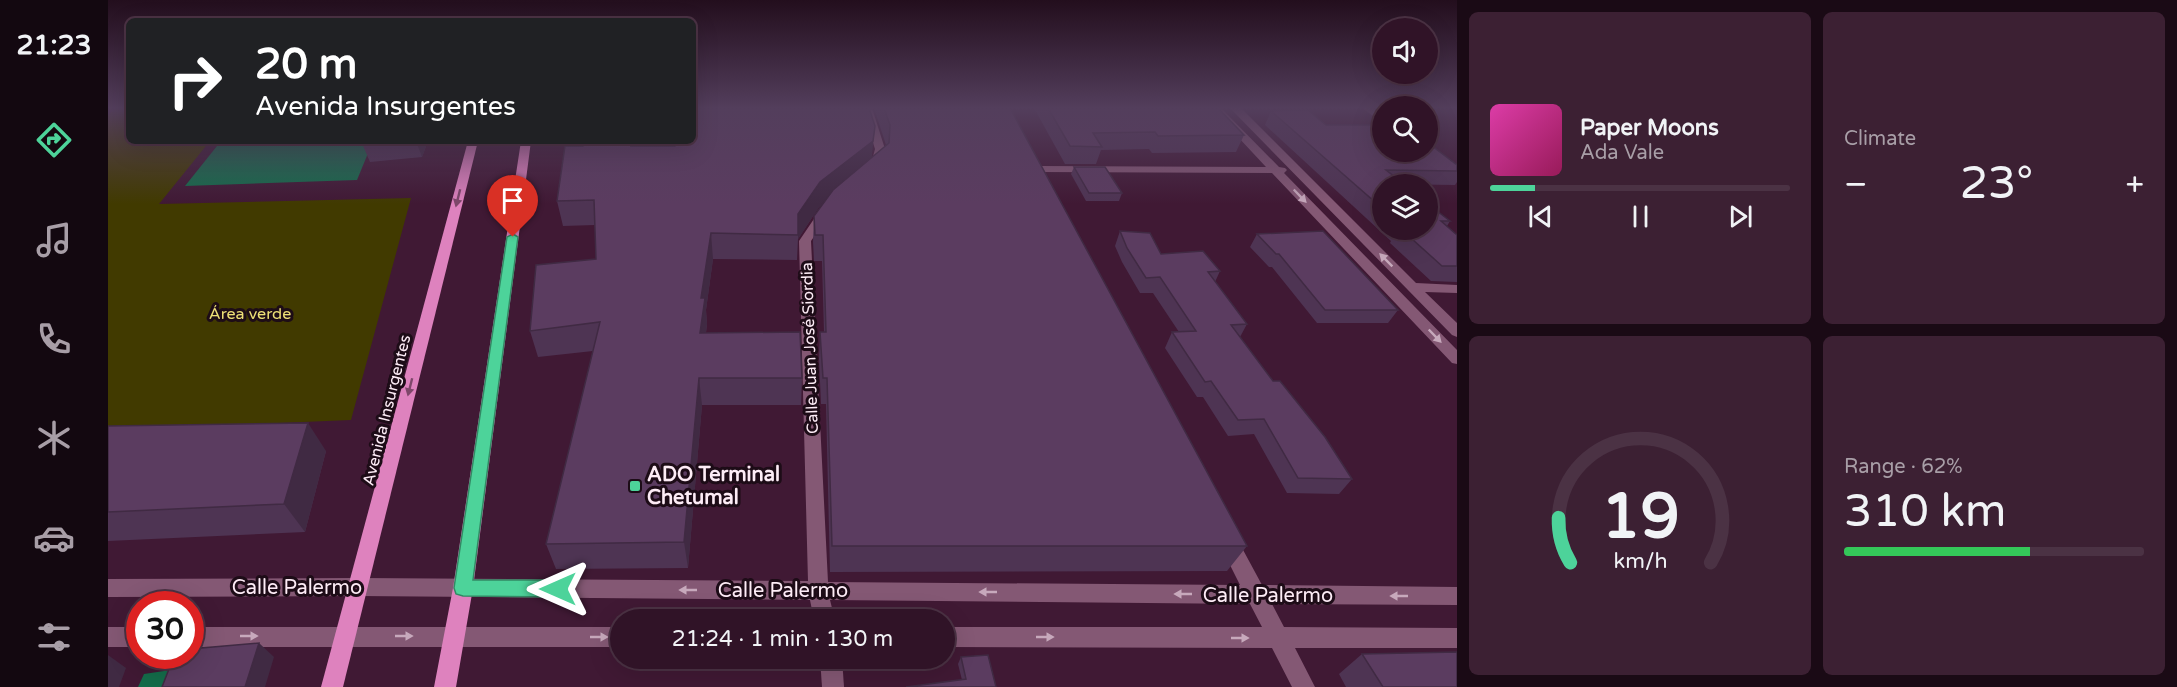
<!DOCTYPE html>
<html lang="en">
<head>
<meta charset="utf-8">
<style>
	:root { --surface:#301327; --page:#3c2033; --text:#f1f3f6; --muted:#a89ea7; --line:#4b3244; --accent:#4dd39a }
	body { margin:0; font-family:"Varela Round",sans-serif; background:var(--page); color:var(--text); height:100vh; display:flex; flex-direction:column; font-size:22px; white-space:nowrap }
	* { box-sizing:border-box; margin:0 }
	p { font-size:20px; color:var(--muted) }
	.icon { flex:none; width:33px; height:33px; fill:none; stroke:currentColor; stroke-width:2; stroke-linecap:round; stroke-linejoin:round }
	.map { position:relative; flex:1; overflow:hidden }
	.drawer { display:flex; flex-direction:column; gap:12px; padding:12px; background:#1a0a15; width:720px }
	.drawer>* { flex:none }
	.top-card { position:absolute; left:18px; top:18px; width:570px; height:126px; border-radius:9px; box-shadow:0 6px 24px #0002,0 0 0 2px var(--line); background:#202124; color:#fff; overflow:hidden }
	.fabs { position:absolute; left:1264px; top:18px; display:grid; gap:12px }
	.fabs a { display:grid; place-items:center; width:66px; height:66px; border-radius:50%; background:var(--surface); box-shadow:0 6px 24px #0002,0 0 0 2px var(--line); font-size:30px }
	.speed { position:absolute; left:18px; top:591px; display:flex; gap:12px; font-size:30px; font-weight:700; text-align:center }
	.speed>* { display:grid; place-content:center; width:78px; height:78px; border-radius:50%; background:var(--surface); box-shadow:0 6px 24px #0002,0 0 0 2px var(--line); line-height:1 }
	.speed .limit { border:9px solid #d22; background:#fff; color:#111 }
	.pin { position:absolute; display:grid; place-items:center; width:51px; height:51px; color:#fff; margin:-62px -26px; border-radius:50% 50% 50% 0; rotate:-45deg; box-shadow:0 0 6px #0007 }
	.pin .icon { rotate:45deg }
	.me { position:absolute; width:66px; margin:-33px; rotate:270deg; stroke-linejoin:round; filter:drop-shadow(0 0 4px #0008) }
	.turn { display:flex; align-items:center; gap:21px; height:126px; padding:0 30px; font-size:27px }
	.turn .icon { width:78px; height:78px; stroke-width:2.5 }
	.turn b { display:block; font-size:42px; line-height:51px }
	.big { font-size:45px; font-weight:600; line-height:1.1 }
	.drawer .tile { flex:1; display:flex; flex-direction:column; justify-content:center; gap:9px; min-width:0; padding:0 21px; border-radius:9px; background:var(--page) }
	.drawer .dial { align-items:center; gap:0 }
	.dial svg { height:156px; overflow:visible; fill:none; stroke:var(--line); stroke-width:7; stroke-linecap:round; text-anchor:middle }
	.dial text { fill:var(--text); stroke:none }
	.song { display:flex; align-items:center; gap:18px }
	.cover { width:72px; height:72px; border-radius:9px; background:linear-gradient(135deg,hsl(320 70% 55%),hsl(330 70% 35%)) }
	.played { height:6px; border-radius:3px; background:linear-gradient(90deg,var(--accent) 15%,var(--line) 15%) }
	.keys { display:flex; justify-content:space-around; direction:ltr }
	.heat { display:flex; justify-content:space-between; align-items:center; font-size:33px; direction:ltr }
	.charge { height:9px; border-radius:4px; background:linear-gradient(90deg,#34c759 62%,var(--line) 0) }
	.drawer .tiles { flex:1; display:grid; gap:12px; grid-template-columns:repeat(2,1fr) }
	.trip { position:absolute; left:502px; top:609px; width:345px; height:60px; border-radius:30px; background:var(--surface); box-shadow:0 6px 24px #0002,0 0 0 2px var(--line); font-weight:600; line-height:60px; text-align:center }
	main { display:flex; flex:1; min-height:0 }
	.tab-bar { display:flex; flex-direction:column; width:108px; justify-content:space-around; align-items:center; background:#130810; color:var(--muted) }
	.tab-bar .icon { width:42px; height:42px }
	.tab-bar .selected { color:var(--accent) }
	.tab-bar b { font-size:27px; color:var(--text) }
	.map>svg:first-child { display:block }
	.green { fill:#413a00 }
	.water { fill:#146c4a }
	.lines { fill:none; stroke-linecap:round; stroke-linejoin:round }
	.minor { fill:#845874; fill-rule:evenodd }
	.major { fill:#de82be; fill-rule:evenodd }
	.wall { fill:#4e3453 }
	.shaded-wall { fill:#402a43 }
	.building { fill:#5b3c60; stroke:#402a43; stroke-width:1.5 }
	.oneway { fill:#c7a9bc }
	.oneway2 { fill:#7e476a }
	.route { fill:#4dd39a; stroke:#328964; stroke-width:1.5 }
	.poi-dot { fill:#4dd39a; stroke:#1d0c17; stroke-width:2 }
	.labels { text-anchor:middle; stroke-width:6; stroke-linejoin:round; paint-order:stroke }
	.park-label { font-size:16px; fill:#eee077; stroke:#1d0c17 }
	.street-label { font-size:16px; fill:#fdecf6; stroke:#1d0c17 }
	.near-poi-label { font-size:20px; font-weight:bold; fill:#fdecf6; stroke:#1d0c17; text-anchor:start }
	.near-street-label { font-size:20px; fill:#fdecf6; stroke:#1d0c17 }
</style>
</head>
<body>
<main>
<nav class="tab-bar">
<b>21:23</b>
<svg class="icon selected" aria-label="directions" viewBox="0 0 24 24"><path d="M12 3l9 9-9 9-9-9zM9 14v-3h6M13 9l2 2-2 2"/></svg>
<svg class="icon" aria-label="music" viewBox="0 0 24 24"><path d="M9 18V5l10-2v13"/><circle cx="6" cy="18" r="3"/><circle cx="16" cy="16" r="3"/></svg>
<svg class="icon" aria-label="phone" viewBox="0 0 24 24"><path d="M5 4h4l2 5-3 2q2 4 5 5l2-3 5 2v4C11 20 4 13 5 4z"/></svg>
<svg class="icon" aria-label="climate" viewBox="0 0 24 24"><path d="M12 3v18M4 7l16 10M4 17L20 7"/></svg>
<svg class="icon" aria-label="car" viewBox="0 0 24 24"><path d="M5 17H2v-5l4-1 3-4h7l3 4 3 1v5h-3M9 17h6M6 11h13"/><circle cx="7" cy="17" r="2"/><circle cx="17" cy="17" r="2"/></svg>
<svg class="icon" aria-label="filters" viewBox="0 0 24 24"><path d="M4 7h16M4 17h16"/><circle cx="9" cy="7" r="2"/><circle cx="15" cy="17" r="2"/></svg>
</nav>
<div class="map">
<svg width="1349" height="687" viewBox="0 0 1349 687">
	<rect width="100%" height="100%" fill="#401934"/>
	<path class="green" d="M8,108H21V141H102L51,204L303,198L243,420L0,430V115Z"/>
	<g class="water">
		<path d="M113,141H265L249,180L77,186Z"/>
		<path d="M76,668L68,687H30L36,674Z"/>
	</g>
	<g class="lines">
		<g class="minor">
			<path d="M754,108H764L777,149L772,170L768,171L762,168L767,149Z"/>
			<path d="M1103,108H1113L1171,167L1177,168L1179,170L1176,173L1349,350V364L1344,363L1164,173L930,172L924,169L930,166L1158,167Z"/>
			<path d="M1122,108H1133L1308,283L1349,285V293L1317,292L1349,323V337L1344,335Z"/>
			<path d="M1254,108H1265L1275,115V123Z"/>
			<path d="M716,209L722,213L703,241L720,582L1132,585L1110,541L1113,535L1120,533L1127,535L1154,585L1349,587V605L1164,604L1176,627L1349,628V648H1187L1207,687H1184L1164,648L837,647V627H1154L1142,604L722,600L727,620H706L702,600L251,596L0,597V579L251,578L700,581L691,241L712,210Z"/>
			<rect x="0" y="627" width="32" height="20"/>
			<rect x="82" y="627" width="431" height="20"/>
			<path d="M712,658H734L736,687H714Z"/>
		</g>
		<g class="major">
			<path d="M360,141H370L235,687H213Z"/>
			<path d="M413,141H423L365,588L348,687H326L345,588Z"/>
		</g>
	</g>
	<g class="wall">
		<path d="M766,108H902L1139,546L1119,571L722,572L718,404H713L711,359L712,332H716L714,261H706L705,242L706,216L715,204L711,207L690,239L689,260L605,259L598,310L599,324L598,333L694,378L693,405H594L580,568L448,569L438,544L485,351L430,357L422,331L488,259L487,225L455,226L449,201L477,141H533L532,146L764,157L778,145Z"/>
		<path d="M926,108H1110L1136,135L1128,152L1044,153L1041,149L993,150L988,164H957Z"/>
		<path d="M1163,111L1218,125L1349,165V182L1347,185L1275,184V230H1320V204L1342,221L1339,226L1349,235V282L1323,281L1282,243L1283,241L1157,125Z"/>
		<path d="M253,141H320L314,157L262,162Z"/>
		<path d="M966,167L1014,193L1011,201H978L963,174Z"/>
		<path d="M1012,231L1053,254L1112,271L1107,282L1139,324L1132,337L1165,381L1244,479L1231,494L1179,493L1146,434L1120,436L1095,397H1089L1057,348L1064,332H1071L1045,293H1032L1014,262L1007,246Z"/>
		<path d="M1149,234L1290,310L1280,323H1209L1164,267H1161L1142,247Z"/>
		<path d="M0,426L218,451L197,532L0,541Z"/>
		<path d="M1254,654L1349,687H1238L1231,674Z"/>
		<path d="M853,657L888,687L854,680L850,664Z"/>
	</g>
	<g class="shaded-wall">
		<path d="M767,126L763,165L711,207L690,239V214L712,182Z"/>
		<path d="M308,141H320L314,157Z"/>
		<path d="M525,141H533L527,170L523,146Z"/>
		<path d="M603,233L605,259L598,310L599,324L594,360L592,333L593,298Z"/>
		<path d="M591,378L594,405L580,568L576,542Z"/>
		<path d="M200,423L218,451L197,532L176,504Z"/>
		<path d="M151,643L166,657L157,687H137Z"/>
		<path d="M0,655L18,668L11,687H0Z"/>
	</g>
	<g class="building">
		<path d="M585,108H761L767,126L765,141L712,182L690,214V235L603,233L593,298H597L592,333L692,332L694,378H591L576,542L438,544L492,322L422,331L428,265L488,259L486,200L449,201L457,146H475L477,141H525L523,146H567L568,141H585Z"/>
		<path d="M776,108H902L1139,546H724L719,378H715L712,332H718L715,235H707L706,216L725,190L781,143L782,125Z"/>
		<path d="M940,108H1110L1136,135L1050,136L1047,132L985,133L994,147L962,146Z"/>
		<path d="M1200,110L1218,125H1275V152H1320V143L1349,165V171L1278,170L1296,184H1275V209L1163,111Z"/>
		<path d="M966,167H997L1014,193H981Z"/>
		<path d="M1320,204L1342,221H1333L1349,235V266H1334L1294,230H1320Z"/>
		<path d="M1012,231L1042,233L1053,254L1095,251L1112,271L1100,272L1139,324L1123,325L1165,381H1172L1217,437L1244,479L1190,478L1156,419L1130,420L1103,381L1097,382L1064,332L1088,331L1052,277L1038,278L1019,248Z"/>
		<path d="M1215,231L1290,310H1217L1171,254H1168L1149,234Z"/>
		<path d="M200,423L176,504L0,512V426Z"/>
		<path d="M151,643L137,687H54L66,656H82V649Z"/>
		<path d="M1349,652V687H1275L1254,654Z"/>
		<path d="M880,655L888,687H798L858,679L853,657Z"/>
	</g>
	<defs><path id="oneway-solid" d="M-6-.8H1V-3.2L6.5 0L1 3.2V.8H-6Z" transform="scale(1.5)"/></defs>
	<g class="oneway">
		<use href="#oneway-solid" transform="translate(1192 196) rotate(46)"/>
		<use href="#oneway-solid" transform="translate(1278 260) rotate(-135)"/>
		<use href="#oneway-solid" transform="translate(1327 336) rotate(46)"/>
		<use href="#oneway-solid" transform="translate(580 590) rotate(-180)"/>
		<use href="#oneway-solid" transform="translate(880 592) rotate(-180)"/>
		<use href="#oneway-solid" transform="translate(1075 594) rotate(-180)"/>
		<use href="#oneway-solid" transform="translate(1291 596) rotate(-180)"/>
		<use href="#oneway-solid" transform="translate(141 636)"/>
		<use href="#oneway-solid" transform="translate(296 636)"/>
		<use href="#oneway-solid" transform="translate(491 637)"/>
		<use href="#oneway-solid" transform="translate(937 637)"/>
		<use href="#oneway-solid" transform="translate(1132 638)"/>
	</g>
	<g class="oneway2">
		<use href="#oneway-solid" transform="translate(350 198) rotate(104)"/>
		<use href="#oneway-solid" transform="translate(302 387) rotate(104)"/>
	</g>
	<linearGradient id="sky" x2="0" y2="1"><stop stop-color="#230e1d"/><stop offset="0.53" stop-color="#533e5c"/><stop offset="1" stop-color="#533e5c" stop-opacity="0"/></linearGradient>
	<rect width="1349" height="204" fill="url(#sky)"/>
	<path class="route" d="M405,234L410,237L365,580H450L456,583L459,589L456,595L450,597L355,596L348,594L346,588L399,237Z"/>
	<rect class="poi-dot" x="521" y="480" width="12" height="12" rx="3"/>
	<g class="labels">
		<g class="park-label">
			<text x="142" y="319">Área verde</text>
		</g>
		<g class="street-label">
			<text transform="translate(701 348) rotate(-92)" y="6">Calle Juan José Siordia</text>
			<text transform="translate(278 410) rotate(-76)" y="6">Avenida Insurgentes</text>
		</g>
		<g class="near-poi-label">
			<text x="539" y="481">ADO Terminal<tspan x="539" dy="23">Chetumal</tspan></text>
		</g>
		<g class="near-street-label">
			<text x="189" y="594">Calle Palermo</text>
			<text x="675" y="597">Calle Palermo</text>
			<text x="1160" y="602">Calle Palermo</text>
		</g>
	</g>
</svg>
<div class="fabs">
<a><svg class="icon" aria-label="sound" viewBox="0 0 24 24"><path d="M4 9h4l5-4v14l-5-4H4zM17 9q2 3 0 6"/></svg></a>
<a><svg class="icon" aria-label="search" viewBox="0 0 24 24"><circle cx="10" cy="10" r="6"/><path d="M15 15l6 6"/></svg></a>
<a><svg class="icon" aria-label="layers" viewBox="0 0 24 24"><path d="M12 4l9 5-9 5-9-5zM3 14l9 5 9-5"/></svg></a>
</div>
<div class="speed"><div class="limit">30</div></div>
<div class="pin" style="left:405px;top:237px;background:#d93025"><svg class="icon" aria-label="arrive" viewBox="0 0 24 24"><path d="M6 21V4h12l-3 4 3 4H6"/></svg></div>
<svg class="me" style="left:450px;top:589px" viewBox="-20 -20 40 40"><path d="M0-17L14 15 0 8-14 15z" fill="#4dd39a" stroke="#fff" stroke-width="4"/></svg>
<div class="trip">21:24 · 1 min · 130 m</div>
<div class="top-card">
<div class="turn"><svg class="icon" aria-label="right" viewBox="0 0 24 24"><path d="M7 20v-9h11M14 6l5 5-5 5"/></svg><div><b>20 m</b>Avenida Insurgentes</div></div>
</div>
</div>
<section class="drawer">
<div class="tiles">
<div class="tile">
<div class="song"><i class="cover"></i><div><b>Paper Moons</b><p>Ada Vale</p></div></div>
<div class="played"></div>
<div class="keys"><svg class="icon" aria-label="previous" viewBox="0 0 24 24"><path d="M18 5L8 12l10 7zM5 5v14"/></svg><svg class="icon" aria-label="pause" viewBox="0 0 24 24"><path d="M8 5v14M16 5v14"/></svg><svg class="icon" aria-label="next" viewBox="0 0 24 24"><path d="M6 5l10 7-10 7zM19 5v14"/></svg></div>
</div>
<div class="tile"><p>Climate</p>
<div class="heat"><a>−</a><b class="big">23°</b><a>+</a></div>
</div>
<div class="tile dial"><svg viewBox="0 0 100 80">
<path d="M14 69A42 42 0 1 1 86 69"/>
<path d="M14 69A42 42 0 0 1 8 46" stroke="#4dd39a"/>
<text x="50" y="56" font-size="32" font-weight="700">19</text>
<text x="50" y="72" font-size="11">km/h</text>
</svg></div>
<div class="tile"><p>Range · 62%</p><b class="big">310 km</b><div class="charge"></div></div>
</div>
</section>
</main>
</body>
</html>
